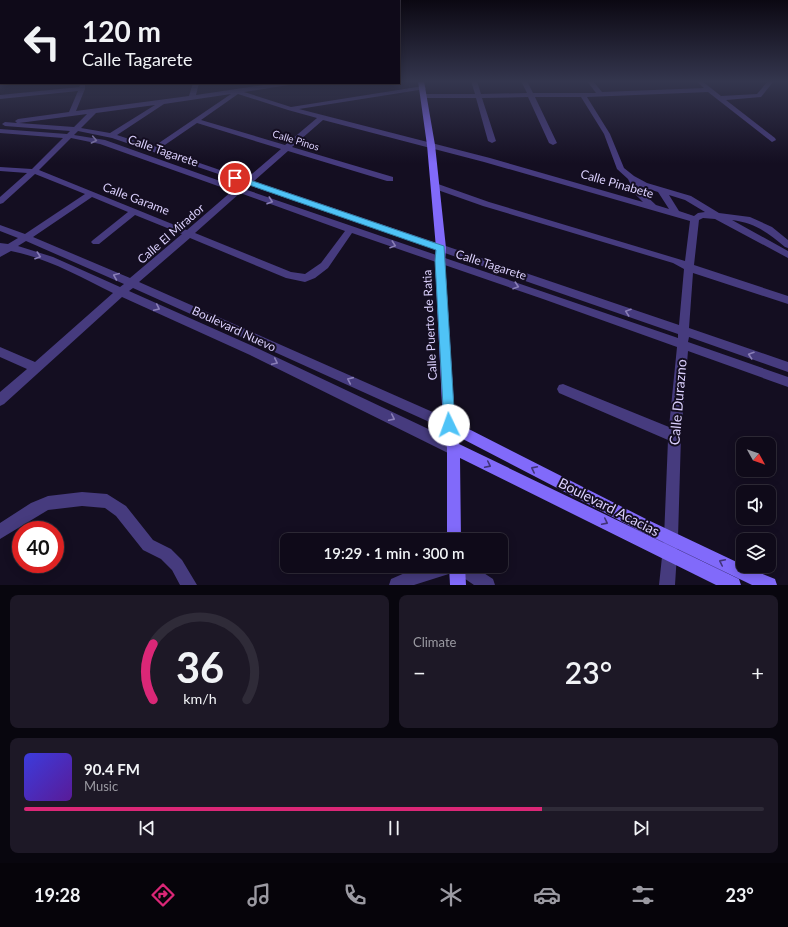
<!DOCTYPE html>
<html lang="en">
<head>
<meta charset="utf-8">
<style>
	:root { --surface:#0f0a19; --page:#1d1826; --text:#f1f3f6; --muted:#9b9aa2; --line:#2f2b38; --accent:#db2777 }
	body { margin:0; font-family:Lato,sans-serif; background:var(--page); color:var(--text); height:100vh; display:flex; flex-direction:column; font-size:15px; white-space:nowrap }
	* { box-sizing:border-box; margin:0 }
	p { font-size:13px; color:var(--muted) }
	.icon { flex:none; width:22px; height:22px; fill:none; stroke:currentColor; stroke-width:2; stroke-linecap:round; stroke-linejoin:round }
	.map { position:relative; height:585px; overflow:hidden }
	.side { display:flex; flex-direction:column; gap:10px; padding:10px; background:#08060e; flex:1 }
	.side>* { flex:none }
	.hud { position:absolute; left:0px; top:0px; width:400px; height:84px; box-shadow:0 2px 10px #0003,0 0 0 1px var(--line); background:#0f0a19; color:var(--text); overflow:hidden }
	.needle { width:26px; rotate:130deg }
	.fabs { position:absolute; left:736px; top:437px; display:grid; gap:8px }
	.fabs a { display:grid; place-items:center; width:40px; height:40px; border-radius:8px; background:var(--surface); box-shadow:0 2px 10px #0003,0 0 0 1px var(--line); font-size:20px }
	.speed { position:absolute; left:12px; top:521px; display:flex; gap:8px; font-size:20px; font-weight:700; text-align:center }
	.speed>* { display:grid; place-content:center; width:52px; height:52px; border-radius:50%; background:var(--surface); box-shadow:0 2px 10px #0003,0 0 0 1px var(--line); line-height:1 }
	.speed .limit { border:6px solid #d22; background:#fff; color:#111 }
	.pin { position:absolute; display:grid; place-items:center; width:34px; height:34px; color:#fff; margin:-17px; border:2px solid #fff; border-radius:50%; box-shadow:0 1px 4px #0007 }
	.me { position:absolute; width:44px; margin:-22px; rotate:357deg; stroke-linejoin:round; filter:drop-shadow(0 0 3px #0008) }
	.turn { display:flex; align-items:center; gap:14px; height:84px; padding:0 16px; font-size:18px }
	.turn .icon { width:52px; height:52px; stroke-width:2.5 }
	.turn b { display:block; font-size:28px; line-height:34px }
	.big { font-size:30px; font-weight:600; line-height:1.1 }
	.side .widget { flex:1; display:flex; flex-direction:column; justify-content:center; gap:6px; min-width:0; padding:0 14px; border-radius:8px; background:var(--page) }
	.side .dial { align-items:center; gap:0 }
	.dial svg { height:104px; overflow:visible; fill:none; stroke:var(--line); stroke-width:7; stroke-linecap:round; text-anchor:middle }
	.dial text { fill:var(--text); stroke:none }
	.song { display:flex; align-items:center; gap:12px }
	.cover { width:48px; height:48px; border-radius:6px; background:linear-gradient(135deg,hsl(240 70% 55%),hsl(270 70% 35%)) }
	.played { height:4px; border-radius:2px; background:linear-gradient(90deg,var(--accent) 70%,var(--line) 70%) }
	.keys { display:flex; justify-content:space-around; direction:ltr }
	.heat { display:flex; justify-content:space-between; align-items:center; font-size:22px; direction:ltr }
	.side .tiles { flex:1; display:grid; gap:10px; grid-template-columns:1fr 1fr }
	.widget:last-child { grid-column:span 2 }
	.trip { position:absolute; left:280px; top:533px; width:228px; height:40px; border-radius:8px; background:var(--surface); box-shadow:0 2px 10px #0003,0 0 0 1px var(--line); font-weight:600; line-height:40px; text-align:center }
	.dock { display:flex; height:64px; justify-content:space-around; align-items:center; background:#06040a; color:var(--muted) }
	.dock .icon { width:28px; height:28px }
	.dock .current { color:var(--accent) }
	.dock b { font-size:18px; color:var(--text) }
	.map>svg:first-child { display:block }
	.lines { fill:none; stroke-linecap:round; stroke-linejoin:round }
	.street { fill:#463b7e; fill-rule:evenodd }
	.secondary { fill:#816afa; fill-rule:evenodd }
	.oneway { stroke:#897eb7 }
	.oneway2 { stroke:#403378 }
	.route { fill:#4fc3f7; stroke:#337fa1 }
	.labels { text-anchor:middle; stroke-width:4; stroke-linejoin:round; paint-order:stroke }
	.far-street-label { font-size:10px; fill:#dbd0fd; stroke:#140e21 }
	.street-label { font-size:12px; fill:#dbd0fd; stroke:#140e21 }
	.near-street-label { font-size:14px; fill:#dbd0fd; stroke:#140e21 }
</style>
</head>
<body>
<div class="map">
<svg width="788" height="585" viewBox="0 0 788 585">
	<rect width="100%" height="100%" fill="#140e21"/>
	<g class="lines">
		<g class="street">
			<path d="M471,81H477L481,94L527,93L521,81H527L533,93H596L587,81H593L602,92L704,88L696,81H702L721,96L757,94L768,81H774L761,97L726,100L775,138L776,140L772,142L708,92L587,97L610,134L624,168L634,176L647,183L691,196L719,213L750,217L772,227L788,240V248L785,247C767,232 755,223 732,220L788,251V258L715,219L703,218L699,220L694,265L788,296V304L693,273L689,328L788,362V372L689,337L688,342L788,377V387L688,351L681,436L678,538L675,585H659L664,538L668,440L559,393L557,389L559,385L563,384L669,427L677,347L543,299L352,233L328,268L315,278L305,282L286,278L190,238L139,282L453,421L455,425L453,429L449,431L445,429L133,288L129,291L257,348L458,443L459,448L458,453L453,454L448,453L250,355L122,297L4,404L0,406V392L27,369L0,357V347L35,362L113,293C81,277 47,258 11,251L0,257V243L8,244L18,238L0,231V225L25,234L85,194L35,174L3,203L0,204V197L27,173L0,171V167L32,169L63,138L0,133V129L67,134L70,131L5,126L2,124L5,122L17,123L15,121L18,119L69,112L78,91L0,99V95L79,87L81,84H85V89L76,111L189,96L193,83H199L196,95L277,83H292L289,85L244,92L291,107L423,86L426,88L425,89L299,109L490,158L643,202L636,195L628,179L617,169L604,134L581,97H535L557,143L553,145L549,143L528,97L482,98L496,141L492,143L488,141L476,98H424L421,96L424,94H475ZM231,94L153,147L117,135L164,104ZM238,94L288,110L317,118L285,145L201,120ZM155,105L110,133L81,128L96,113ZM87,114L74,127L19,123ZM323,120L484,162L690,221L685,261L489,202L438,184H432L431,186L432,188L483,206L673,263L684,269L679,325L254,181L288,151L387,181H393V177L292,147ZM197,123L281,149L246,179L159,149ZM78,131L112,138L242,182L237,187L105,140L74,135ZM71,138L100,144L232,191L187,230L39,170ZM249,185L678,334V338L244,189ZM639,186L658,192L669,209L656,205L642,192ZM240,193L345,231L321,263L305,274L291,272L195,233ZM669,195L685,200L705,212L698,213L694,216L679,211ZM92,197L128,212L93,240L91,242L93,244H99L135,215L182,234L130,278L33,237ZM26,241L124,284L120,287L53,257L18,246Z"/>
			<path d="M82,492L107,494L126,506L153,540L171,549L182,560L197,585H180L172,570L161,559L143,550L116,516L105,508L82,506L48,510L0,539V523L31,503L48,496Z"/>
			<path d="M421,566H473L493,579L495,585H474L455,572L414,585H389L391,579Z"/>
		</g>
		<g class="secondary">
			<path d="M418,81H424L435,145L446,248L445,261L455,422L648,520L743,565V566L775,579L777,585H752L638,530L457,436L459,444L739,579L741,585H716L460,458L461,540H447V448L443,425L435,261L436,248L427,145Z"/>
			<path d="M449,566H465L466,585H450Z"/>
		</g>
	</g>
	<defs><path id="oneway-chevron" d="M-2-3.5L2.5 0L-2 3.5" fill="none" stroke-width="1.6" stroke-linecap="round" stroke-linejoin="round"/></defs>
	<g class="oneway">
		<use href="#oneway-chevron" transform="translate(94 140) rotate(12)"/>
		<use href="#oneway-chevron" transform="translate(270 201) rotate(19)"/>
		<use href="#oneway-chevron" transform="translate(393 245) rotate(19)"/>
		<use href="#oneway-chevron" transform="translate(38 256) rotate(19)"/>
		<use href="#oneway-chevron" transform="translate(116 276) rotate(-157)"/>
		<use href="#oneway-chevron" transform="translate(516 286) rotate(18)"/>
		<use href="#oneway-chevron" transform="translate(157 308) rotate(25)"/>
		<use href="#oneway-chevron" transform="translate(628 312) rotate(-161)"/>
		<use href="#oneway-chevron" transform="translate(751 355) rotate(-162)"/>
		<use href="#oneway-chevron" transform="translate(275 362) rotate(25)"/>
		<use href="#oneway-chevron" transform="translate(350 380) rotate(-156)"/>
		<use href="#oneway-chevron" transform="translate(392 418) rotate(26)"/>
	</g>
	<g class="oneway2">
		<use href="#oneway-chevron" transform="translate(488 465) rotate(26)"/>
		<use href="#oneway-chevron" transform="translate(534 469) rotate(-153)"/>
		<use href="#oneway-chevron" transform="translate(605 522) rotate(26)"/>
		<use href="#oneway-chevron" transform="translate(722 562) rotate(-154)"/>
	</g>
	<linearGradient id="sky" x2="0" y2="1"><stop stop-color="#0b0812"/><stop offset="0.5" stop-color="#34364e"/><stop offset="1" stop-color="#34364e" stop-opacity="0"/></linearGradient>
	<rect width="788" height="163" fill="url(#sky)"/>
	<path class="route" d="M235,175L444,246L455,425L453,429L449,430L445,429L444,425L435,261L436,250L232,179L231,178Z"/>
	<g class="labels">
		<g class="far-street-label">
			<text transform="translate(296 140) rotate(17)" y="4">Calle Pinos</text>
		</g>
		<g class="street-label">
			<text transform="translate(163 151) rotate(19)" y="4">Calle Tagarete</text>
			<text transform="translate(617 184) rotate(16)" y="4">Calle Pinabete</text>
			<text transform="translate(136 199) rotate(21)" y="4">Calle Garame</text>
			<text transform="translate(171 234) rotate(-41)" y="4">Calle El Mirador</text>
			<text transform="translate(491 265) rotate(18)" y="4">Calle Tagarete</text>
			<text transform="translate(430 325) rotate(-93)" y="4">Calle Puerto de Ratia</text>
			<text transform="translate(234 329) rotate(25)" y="4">Boulevard Nuevo</text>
		</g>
		<g class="near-street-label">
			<text transform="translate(678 402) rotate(-85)" y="5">Calle Durazno</text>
			<text transform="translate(609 507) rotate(27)" y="5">Boulevard Acacias</text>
		</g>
	</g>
</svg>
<div class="fabs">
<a><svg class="needle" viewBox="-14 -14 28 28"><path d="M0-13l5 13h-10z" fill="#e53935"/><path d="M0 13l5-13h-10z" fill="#9b9aa2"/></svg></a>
<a><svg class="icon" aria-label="sound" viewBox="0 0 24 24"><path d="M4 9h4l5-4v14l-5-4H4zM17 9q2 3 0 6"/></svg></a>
<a><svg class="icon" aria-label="layers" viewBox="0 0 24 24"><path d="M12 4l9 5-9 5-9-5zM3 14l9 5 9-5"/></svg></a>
</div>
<div class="speed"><div class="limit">40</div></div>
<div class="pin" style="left:235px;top:178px;background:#d93025"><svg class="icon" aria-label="arrive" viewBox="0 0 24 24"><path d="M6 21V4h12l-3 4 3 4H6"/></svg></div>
<svg class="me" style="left:449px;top:425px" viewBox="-20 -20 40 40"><circle r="19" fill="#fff"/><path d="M0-13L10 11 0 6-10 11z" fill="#4fc3f7"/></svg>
<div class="trip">19:29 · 1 min · 300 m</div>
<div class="hud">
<div class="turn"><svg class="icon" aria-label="left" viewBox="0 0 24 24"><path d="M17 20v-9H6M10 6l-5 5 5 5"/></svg><div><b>120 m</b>Calle Tagarete</div></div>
</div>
</div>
<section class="side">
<div class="tiles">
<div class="widget dial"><svg viewBox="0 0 100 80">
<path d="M14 69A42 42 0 1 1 86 69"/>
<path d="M14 69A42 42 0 0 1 14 26" stroke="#db2777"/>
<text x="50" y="56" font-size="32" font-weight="700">36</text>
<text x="50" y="72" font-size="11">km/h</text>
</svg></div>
<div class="widget"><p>Climate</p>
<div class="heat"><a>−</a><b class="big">23°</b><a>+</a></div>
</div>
<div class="widget">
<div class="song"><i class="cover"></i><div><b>90.4 FM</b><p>Music</p></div></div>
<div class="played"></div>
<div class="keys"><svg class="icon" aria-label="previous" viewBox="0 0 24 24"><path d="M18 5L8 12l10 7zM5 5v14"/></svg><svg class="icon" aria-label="pause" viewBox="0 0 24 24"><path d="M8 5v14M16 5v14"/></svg><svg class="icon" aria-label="next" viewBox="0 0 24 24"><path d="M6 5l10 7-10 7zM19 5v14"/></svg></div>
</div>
</div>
</section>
<nav class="dock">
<b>19:28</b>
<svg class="icon current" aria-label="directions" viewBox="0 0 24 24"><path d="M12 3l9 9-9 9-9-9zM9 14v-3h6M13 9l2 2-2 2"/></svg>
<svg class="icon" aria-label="music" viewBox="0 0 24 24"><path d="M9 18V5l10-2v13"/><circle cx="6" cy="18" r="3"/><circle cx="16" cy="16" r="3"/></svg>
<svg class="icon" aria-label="phone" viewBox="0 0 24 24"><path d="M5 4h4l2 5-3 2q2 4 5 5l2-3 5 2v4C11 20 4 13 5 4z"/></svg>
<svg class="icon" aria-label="climate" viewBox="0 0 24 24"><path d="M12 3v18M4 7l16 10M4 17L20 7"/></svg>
<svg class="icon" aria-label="car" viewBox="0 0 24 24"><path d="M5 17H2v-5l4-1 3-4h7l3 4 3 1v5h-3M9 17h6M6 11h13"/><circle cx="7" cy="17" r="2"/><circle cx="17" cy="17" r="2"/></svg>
<svg class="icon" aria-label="filters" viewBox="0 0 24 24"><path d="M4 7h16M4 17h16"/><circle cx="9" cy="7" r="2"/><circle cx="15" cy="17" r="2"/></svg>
<b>23°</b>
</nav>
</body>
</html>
